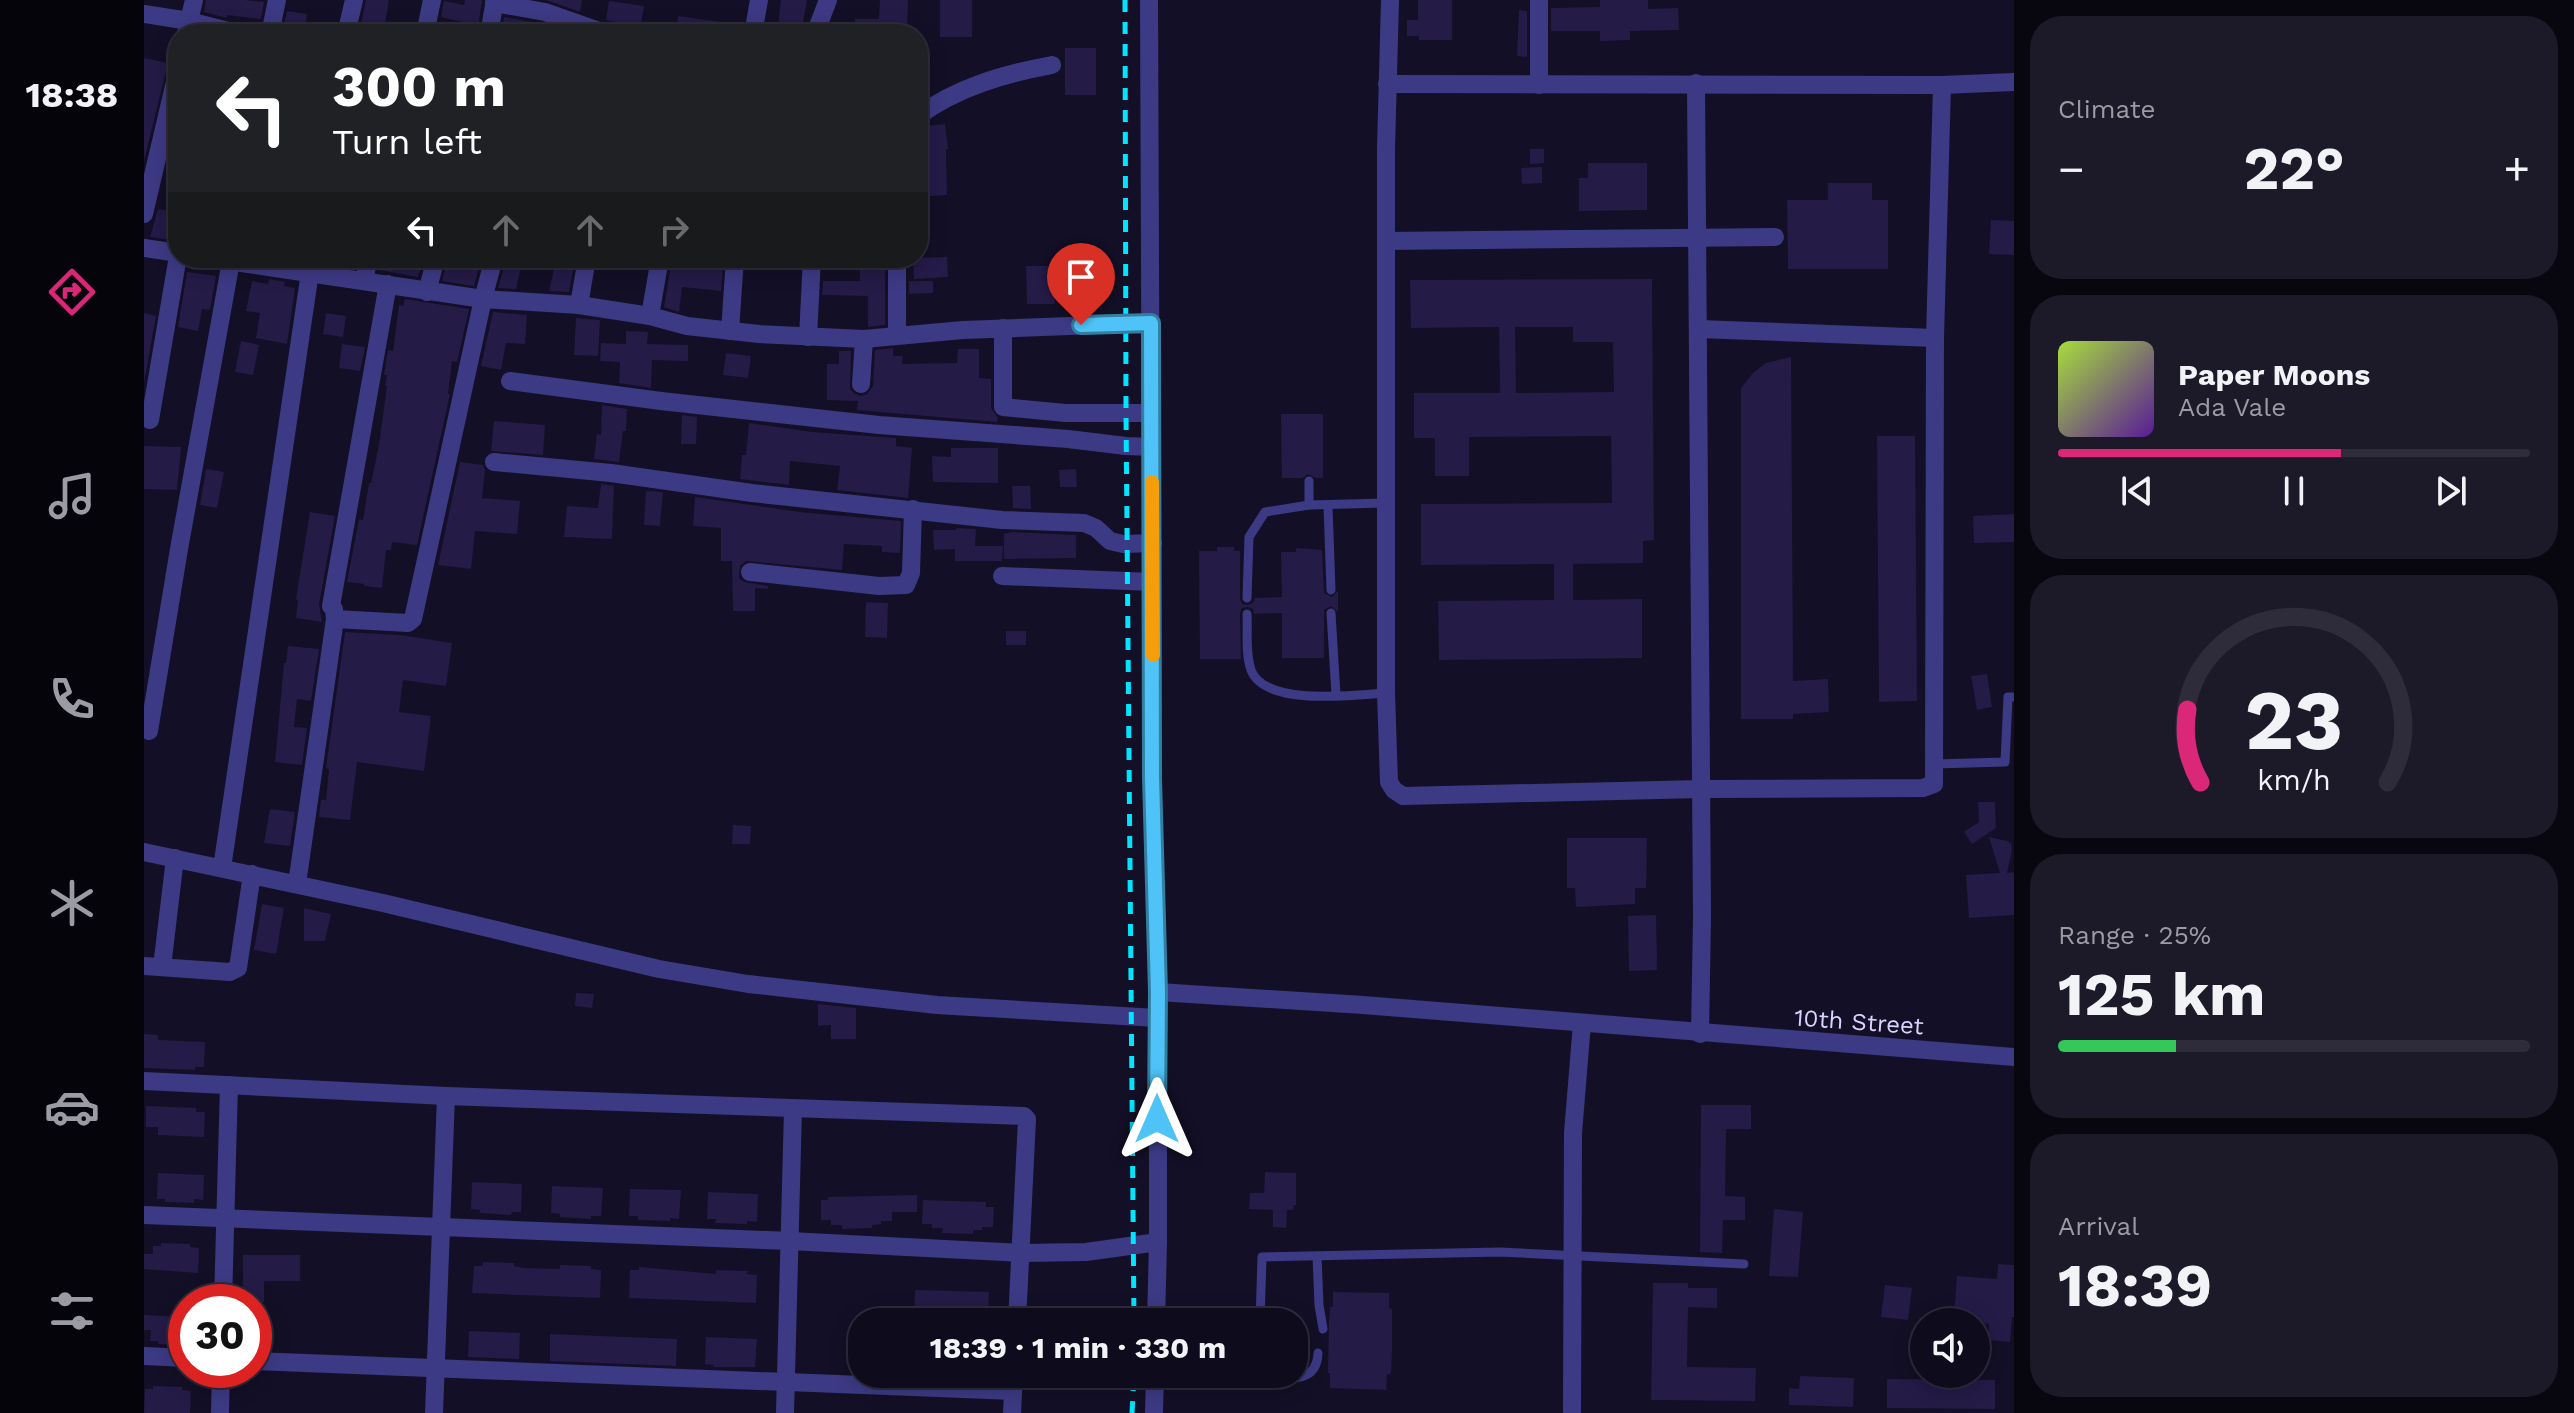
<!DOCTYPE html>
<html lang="en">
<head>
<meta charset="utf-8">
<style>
	:root { --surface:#0e0b1c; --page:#1c1929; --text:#f1f3f6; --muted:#9b9ba3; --line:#2e2b3b; --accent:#db2777 }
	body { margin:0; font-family:"Work Sans",sans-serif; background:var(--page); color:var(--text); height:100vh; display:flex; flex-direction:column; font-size:30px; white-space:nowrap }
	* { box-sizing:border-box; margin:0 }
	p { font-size:26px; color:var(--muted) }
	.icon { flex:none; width:44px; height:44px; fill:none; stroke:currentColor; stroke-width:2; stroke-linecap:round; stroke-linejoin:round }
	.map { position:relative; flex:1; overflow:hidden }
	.panel { display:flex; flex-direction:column; gap:16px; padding:16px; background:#08060f; width:560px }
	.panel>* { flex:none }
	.banner { position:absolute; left:24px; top:24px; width:760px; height:244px; border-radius:32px; box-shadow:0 4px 20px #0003,0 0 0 2px var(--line); background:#202124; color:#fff; overflow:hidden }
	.tools { position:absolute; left:1766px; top:1308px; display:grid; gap:16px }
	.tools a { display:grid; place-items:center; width:80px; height:80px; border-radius:50%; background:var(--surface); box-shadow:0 4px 20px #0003,0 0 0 2px var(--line); font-size:40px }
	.speed { position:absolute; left:24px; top:1284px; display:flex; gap:16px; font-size:40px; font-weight:700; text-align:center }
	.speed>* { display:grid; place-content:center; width:104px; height:104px; border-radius:50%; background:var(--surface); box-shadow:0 4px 20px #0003,0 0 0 2px var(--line); line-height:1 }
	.speed .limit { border:12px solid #d22; background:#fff; color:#111 }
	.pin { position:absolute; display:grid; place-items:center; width:68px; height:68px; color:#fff; margin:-82px -34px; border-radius:50% 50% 50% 0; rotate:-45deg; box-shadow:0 0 8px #0007 }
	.pin .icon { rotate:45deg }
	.me { position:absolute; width:88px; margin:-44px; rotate:0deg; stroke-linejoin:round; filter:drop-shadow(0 0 6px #0008) }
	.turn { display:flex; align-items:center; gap:28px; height:168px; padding:0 32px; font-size:36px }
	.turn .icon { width:104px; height:104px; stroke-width:2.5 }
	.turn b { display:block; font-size:56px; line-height:68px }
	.lanes { display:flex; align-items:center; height:76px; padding:0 32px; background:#0003; justify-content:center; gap:40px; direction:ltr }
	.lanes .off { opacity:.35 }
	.big { font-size:60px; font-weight:700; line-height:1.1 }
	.panel .tile { flex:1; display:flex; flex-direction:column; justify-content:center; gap:12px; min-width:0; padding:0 28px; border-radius:32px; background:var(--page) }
	.panel .dial { align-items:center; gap:0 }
	.dial svg { height:208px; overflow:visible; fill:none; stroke:var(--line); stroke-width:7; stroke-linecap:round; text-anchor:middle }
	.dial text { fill:var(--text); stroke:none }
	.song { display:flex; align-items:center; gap:24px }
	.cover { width:96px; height:96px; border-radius:12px; background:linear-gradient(135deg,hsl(80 70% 55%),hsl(270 70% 35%)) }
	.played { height:8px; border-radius:4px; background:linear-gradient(90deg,var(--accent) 60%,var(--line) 60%) }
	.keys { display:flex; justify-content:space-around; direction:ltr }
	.heat { display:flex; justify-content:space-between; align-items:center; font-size:44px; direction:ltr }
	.charge { height:12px; border-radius:6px; background:linear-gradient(90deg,#34c759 25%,var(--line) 0) }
	.trip { position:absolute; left:704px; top:1308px; width:460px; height:80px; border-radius:32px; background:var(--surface); box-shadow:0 4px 20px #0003,0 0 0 2px var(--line); font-weight:700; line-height:80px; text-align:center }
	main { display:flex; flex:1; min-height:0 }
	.tab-bar { display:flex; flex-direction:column; width:144px; justify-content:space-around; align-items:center; background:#06040b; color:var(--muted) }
	.tab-bar .icon { width:56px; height:56px }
	.tab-bar .current { color:var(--accent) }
	.tab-bar b { font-size:36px; color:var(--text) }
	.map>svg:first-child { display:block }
	.building { fill:#241b47; fill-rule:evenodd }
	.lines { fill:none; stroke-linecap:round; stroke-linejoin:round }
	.lane { stroke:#3d3a85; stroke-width:9 }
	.street { stroke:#3d3a85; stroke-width:18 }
	.rail { stroke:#00e5ff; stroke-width:5; stroke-dasharray:12 10; stroke-linecap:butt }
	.route-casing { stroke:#337fa1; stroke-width:20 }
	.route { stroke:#4fc3f7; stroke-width:14 }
	.slow { stroke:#f59e0b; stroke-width:14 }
	.labels { text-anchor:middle; stroke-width:8; stroke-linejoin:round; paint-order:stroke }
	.street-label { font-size:24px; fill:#d9d4ff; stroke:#130f26 }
</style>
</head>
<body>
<main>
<nav class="tab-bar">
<b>18:38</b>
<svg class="icon current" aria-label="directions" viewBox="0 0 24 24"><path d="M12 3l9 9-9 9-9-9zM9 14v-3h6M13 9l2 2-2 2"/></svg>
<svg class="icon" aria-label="music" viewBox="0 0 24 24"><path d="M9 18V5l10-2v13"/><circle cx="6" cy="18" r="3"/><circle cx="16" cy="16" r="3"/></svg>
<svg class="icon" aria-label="phone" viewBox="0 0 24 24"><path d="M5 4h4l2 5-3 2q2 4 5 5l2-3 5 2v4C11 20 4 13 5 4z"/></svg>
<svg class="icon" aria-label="climate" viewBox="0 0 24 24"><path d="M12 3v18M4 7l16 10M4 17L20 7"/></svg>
<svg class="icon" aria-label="car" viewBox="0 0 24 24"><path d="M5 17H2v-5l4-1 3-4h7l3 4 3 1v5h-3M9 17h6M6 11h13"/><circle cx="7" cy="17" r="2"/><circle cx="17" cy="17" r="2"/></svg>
<svg class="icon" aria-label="filters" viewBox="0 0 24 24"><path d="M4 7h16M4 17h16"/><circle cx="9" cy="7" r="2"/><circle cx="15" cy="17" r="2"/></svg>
</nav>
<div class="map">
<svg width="1870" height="1413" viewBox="0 0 1870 1413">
	<rect width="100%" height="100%" fill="#130f26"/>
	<g class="building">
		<path d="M62,0H101L120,2L117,19L83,15V18L60,12Z"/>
		<path d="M222,0H245L239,34L215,33Z"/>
		<path d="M321,0H338L333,34L316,32L318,22L297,17L300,1L320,5Z"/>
		<path d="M402,0H438L436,12L405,1Z"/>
		<path d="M637,0H663L658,28L649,27V34H633Z"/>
		<path d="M736,0H764L763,34H711V19H735Z"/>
		<rect x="796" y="0" width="32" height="37"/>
		<path d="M1274,0H1308V40H1275V36H1263V20H1274Z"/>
		<path d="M1456,0H1504V9L1534,8L1535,30L1486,31V40L1456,41V31H1407V8L1456,7Z"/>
		<path d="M465,1L500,6L495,34H485L480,24L462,20Z"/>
		<path d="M1375,10L1383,11V57L1373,56Z"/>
		<path d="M143,11L163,14L160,34H138Z"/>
		<path d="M534,16L598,25L597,34H532Z"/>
		<path d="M360,17L398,24L427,34H391L358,29Z"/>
		<rect x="921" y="48" width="31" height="47"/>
		<path d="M0,58L24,63L0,161Z"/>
		<path d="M34,122V174L22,171Z"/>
		<path d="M801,124L804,149H802L803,195L786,196L785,182H779L778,155H786L783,126Z"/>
		<path d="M1386,149H1400V163L1386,164Z"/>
		<path d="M1444,163H1503V210L1435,211V178H1444Z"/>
		<path d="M1398,167V183L1378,184L1377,168Z"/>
		<path d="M1684,183H1728V200H1744V269H1644L1643,200H1684Z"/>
		<path d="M14,209L34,212V241L6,237Z"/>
		<path d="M1847,220L1870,221V255L1845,254Z"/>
		<path d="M803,257L804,277L770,279L769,258Z"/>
		<path d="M237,258H265L264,261L278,264L274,277L235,270Z"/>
		<path d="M304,258L336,263L330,286L298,281Z"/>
		<path d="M363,258H379L372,289L354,288Z"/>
		<path d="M716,258H741V325L724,327V296L678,295L679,281H716Z"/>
		<path d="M412,261L430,265L425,292L405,291Z"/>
		<path d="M558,262L579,264L577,291L538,287L535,312L520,307L527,265L557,268Z"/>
		<path d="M882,266H910L911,304H883Z"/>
		<path d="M43,272L72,276L66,310L58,309L54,331L34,327Z"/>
		<path d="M125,279L141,282L140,286L151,288L143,344L112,338L116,313L102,311L108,281L124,284Z"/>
		<path d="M1508,279L1510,540L1499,541V563L1429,564V600L1498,599V658L1295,660L1294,601L1410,600V564L1277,565V504L1468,503L1467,436L1325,437V476H1291V438H1270V393H1356L1355,327L1267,328L1266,280ZM1371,327H1429V342H1469L1470,392L1372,393Z"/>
		<path d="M765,281H789V293L765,294Z"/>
		<path d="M261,299L325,309L313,362L308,361L304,394H306L273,545L248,542L247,550H242L238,588L220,586V584L203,582L215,519L219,520L225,483H227L235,445L243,386H241L243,375H240L244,350L249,351L255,305L259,306Z"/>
		<path d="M349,312L383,315L381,344L362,343L357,370L337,366Z"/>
		<path d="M0,313L12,316L0,383Z"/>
		<path d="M182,313L202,316L199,337L179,334Z"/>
		<path d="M432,318L456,320L454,356L430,355Z"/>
		<path d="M482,331L504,332L503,344L544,345V361L508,360L507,388L475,383L476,362L456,361L457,343L482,344Z"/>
		<path d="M97,341L115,345L109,375L91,372Z"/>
		<path d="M198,344L221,347L216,371L195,368Z"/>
		<path d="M749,348V356H759L758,364L813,363L814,349H835V378L847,379V408L854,418L853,422L713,410L714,401L683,400V364H695V351H707L706,389L711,394L717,396L723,394L729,386L731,350Z"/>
		<path d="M582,353L607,356L604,378L579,375Z"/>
		<path d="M1647,357L1649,681L1684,679L1685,712L1649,714V719H1597V388L1609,373L1622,363Z"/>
		<path d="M458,405L483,409L482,431H479L475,462L450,459L453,434L457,435Z"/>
		<path d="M1137,414H1179V478H1172L1164,474L1158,478H1138Z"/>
		<path d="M538,415L553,417L552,444H537Z"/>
		<path d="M350,421L401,425L399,455L347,451Z"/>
		<path d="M605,423L668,432L752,438V446L768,448L764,498L693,490L696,466L646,461L645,485L596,479L598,455H602Z"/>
		<path d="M1733,436H1771L1773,701L1735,702Z"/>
		<path d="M0,446L37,447L33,490L0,489Z"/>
		<path d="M807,448H854V483L789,482L788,456L807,457Z"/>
		<path d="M316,462L339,465L341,470L338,498L376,501L373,534L331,531L327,569L294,565Z"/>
		<path d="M62,469L80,472L73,508L56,505Z"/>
		<path d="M932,469L933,487H916L915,470Z"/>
		<path d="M457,484L470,486L468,539L420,537L423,506L454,508Z"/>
		<path d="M868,486H886L887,509L869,508Z"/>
		<path d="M502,491L519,492L516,526L500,525Z"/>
		<path d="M551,497L656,512L757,521L756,553L738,552V546L700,544L698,570L602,561L596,566L595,578L600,582L624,586V589L611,588V611H589L588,561H577V528L549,526Z"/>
		<path d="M166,512L191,516L175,604L178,622L152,618L154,600L152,599Z"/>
		<path d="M1870,514V542L1830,543L1829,516Z"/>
		<path d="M812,528L832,529L831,546H859L858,561H811V549L790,550L789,530H812Z"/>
		<path d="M869,532L932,535V558L860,559V534Z"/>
		<path d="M1073,547H1090V551H1096V599L1098,604L1104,605L1109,603L1111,598L1138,597L1137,552H1152V548L1178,550L1180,593L1188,597L1194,591V612L1187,606L1180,610V658H1138V613L1110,614L1109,609L1104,607L1098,608L1096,613L1097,659H1056L1055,551H1073Z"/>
		<path d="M722,602L744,603L743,638L721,637Z"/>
		<rect x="862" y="631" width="20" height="14"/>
		<path d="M201,632L256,635L308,643L302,686L259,680L255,712L287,716L280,771L213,762L206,820L175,817L177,800H182L185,769L182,768Z"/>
		<path d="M144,646L175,649L167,701L153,699L150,727L163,728L158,765L131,762L140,663H142Z"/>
		<path d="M1843,674L1848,707L1833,710L1827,676Z"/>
		<path d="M1834,802H1851L1852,828L1828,844L1820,832L1835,822Z"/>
		<path d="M126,809L151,812L146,846L120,843Z"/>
		<path d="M589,825L607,826L606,844H588Z"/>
		<path d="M1845,837L1863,841L1867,844L1868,849L1863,873L1870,872V915L1825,918L1822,875L1856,873Z"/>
		<path d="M1423,838H1503L1502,888H1491V904L1432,907L1431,888H1423Z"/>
		<path d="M118,904L140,908L132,954L110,950Z"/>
		<path d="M160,908L187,914L181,941H160Z"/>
		<path d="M1512,915L1513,970L1485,971L1484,916Z"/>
		<path d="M432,993L450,994L448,1008L431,1006Z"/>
		<path d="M674,1004L712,1008V1039H687V1025L674,1026Z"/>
		<path d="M0,1034L14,1035V1040L61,1042L60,1067H51V1070L0,1068Z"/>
		<path d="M1557,1105H1607V1129H1582L1581,1196L1601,1197V1220H1579L1578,1253L1556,1252Z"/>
		<path d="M2,1106L52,1108V1112H61L60,1137L14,1135V1127H2Z"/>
		<path d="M1121,1172L1152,1173V1205H1150L1149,1210H1143L1142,1228L1129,1227V1210L1105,1209L1106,1193H1120Z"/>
		<path d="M14,1173L60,1175L59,1200L50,1199V1203L21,1202V1199H13Z"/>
		<path d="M328,1182L378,1184L377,1212H368L367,1215L336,1213V1210L327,1209Z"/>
		<path d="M408,1186L459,1188L457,1216H447V1219L416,1217V1214L407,1213Z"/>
		<path d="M486,1189L537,1190L535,1219L526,1218V1221L494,1220V1216H485Z"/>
		<path d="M564,1192L614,1194L613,1222L603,1221V1224L571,1223L572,1219H563Z"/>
		<path d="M773,1195V1212H748V1221H737V1224L728,1225V1228L698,1229V1225H687V1220H677V1200H684V1197Z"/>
		<path d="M779,1200L842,1202V1207H850L849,1227H838V1230H829V1234L798,1233L799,1228H788V1224H778Z"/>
		<path d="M1630,1209L1659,1212L1654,1277L1625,1276Z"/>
		<path d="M17,1243L46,1244V1247L55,1248L54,1273L0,1269V1254H9V1246H17Z"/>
		<path d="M99,1255H156V1281H120V1302H99Z"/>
		<path d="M339,1262L370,1263V1266L380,1268L416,1269V1265L447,1266V1269L457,1270L456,1298L328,1293L330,1266H339Z"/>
		<path d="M1854,1264L1870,1265V1317H1868L1866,1342L1844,1340L1845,1324L1819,1322L1820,1314L1810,1313L1813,1276L1853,1279Z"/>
		<path d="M495,1267L572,1274V1270L604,1271L603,1274L613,1275L612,1303L485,1298L486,1270H495Z"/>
		<path d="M1509,1283H1544V1288H1573V1308L1544,1307L1543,1367L1612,1368L1611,1401L1507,1400Z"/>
		<path d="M1741,1285L1768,1288L1764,1320L1737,1317Z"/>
		<path d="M771,1290L845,1292L844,1322H770Z"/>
		<path d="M1189,1292L1245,1293V1308L1248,1309V1351L1247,1374H1243L1242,1390L1186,1388V1373H1184L1185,1321L1186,1307H1189Z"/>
		<path d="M0,1315L42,1317V1345L14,1344V1341H6L7,1330H0Z"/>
		<path d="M325,1331L376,1333L375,1359L324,1357Z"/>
		<path d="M406,1334L533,1339L532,1366L406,1361Z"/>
		<path d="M562,1337L613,1339L611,1367H570V1365L561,1364Z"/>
		<path d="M1656,1376L1710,1378L1709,1407L1645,1405V1388L1655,1389Z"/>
		<path d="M1743,1379L1851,1380V1409L1743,1408Z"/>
		<path d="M9,1386L38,1387V1390L47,1391L46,1413H0L1,1389H9Z"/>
	</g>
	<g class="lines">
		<g class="lane">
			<path d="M1165,505V481"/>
			<path d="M1184,506L1187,590"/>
			<path d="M1103,598L1105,537L1121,512L1165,505L1242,503"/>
			<path d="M1187,613L1192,695"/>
			<path d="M1103,614C1104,632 1101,653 1107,670C1121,707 1210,695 1242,693"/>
			<path d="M1790,764L1861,762L1864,697H1870"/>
			<path d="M1173,1256L1175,1305L1179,1329"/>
			<path d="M1116,1322L1118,1257L1356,1252L1600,1264"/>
			<path d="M1126,1374C1148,1381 1173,1381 1174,1353"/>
		</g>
		<g class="street">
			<path d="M1005,0L1008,778L1014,992V1242L1012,1322"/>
			<path d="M1246,0L1242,149V693L1245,782L1250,790L1259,796L1557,789L1779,788L1790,784L1791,338L1798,85"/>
			<path d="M350,3L401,12L455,31L473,34"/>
			<path d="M0,14L45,21L96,34"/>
			<path d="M42,34L50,0"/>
			<path d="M126,34L133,0"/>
			<path d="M202,34L210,0"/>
			<path d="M281,34L288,0"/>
			<path d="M345,34L351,0"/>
			<path d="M609,34L615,0"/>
			<path d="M671,34L684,0"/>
			<path d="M1552,83L1558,917L1556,1034"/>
			<path d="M1243,84L1798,85L1870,82"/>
			<path d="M1395,85V0"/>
			<path d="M774,116C814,87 860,74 908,65"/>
			<path d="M0,214L34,69"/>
			<path d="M1242,241L1631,237"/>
			<path d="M0,248L34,253"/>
			<path d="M64,258L339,299L435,305L506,316L543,326L615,334L720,339L819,330L1007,323"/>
			<path d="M220,280L225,258"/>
			<path d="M244,284L187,606L190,609L191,619L264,623L269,619L339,299L350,258"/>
			<path d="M283,292L292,258"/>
			<path d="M435,305L443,258"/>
			<path d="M506,316L516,258"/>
			<path d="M859,328V407L921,413H1008"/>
			<path d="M1555,329L1791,338"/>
			<path d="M586,331L591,258"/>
			<path d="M753,336V258"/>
			<path d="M664,337L668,258"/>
			<path d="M366,381L517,401L735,425L924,439L982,446L1008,447"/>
			<path d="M717,384L720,339"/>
			<path d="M6,420L34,256"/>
			<path d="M350,462L467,473L608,493L858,520L940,523L952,528L966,541L979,544L1009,543"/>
			<path d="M606,572L735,586L762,585L767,573L769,509"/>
			<path d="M858,576L1008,582"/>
			<path d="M5,731L35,549L87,261"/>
			<path d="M0,852L239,903L515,969L604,984L793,1005L1013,1018"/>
			<path d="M78,868L166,272"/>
			<path d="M153,884L191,619"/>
			<path d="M0,966L86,972L94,968L108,874"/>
			<path d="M18,967L31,858"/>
			<path d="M1014,992L1219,1005L1870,1057"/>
			<path d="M0,1081L302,1096L880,1116L883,1119L873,1322"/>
			<path d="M0,1215L646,1241L877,1253L942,1252L1014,1242"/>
			<path d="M79,1302L85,1085"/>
			<path d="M0,1356L42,1358"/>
			<path d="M110,1361L869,1391"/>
			<path d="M76,1413L77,1370"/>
			<path d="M290,1413L302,1096"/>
			<path d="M641,1413L649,1109"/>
			<path d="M868,1413L870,1374"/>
			<path d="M1010,1413L1011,1374"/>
			<path d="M1428,1413L1429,1133L1438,1023"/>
		</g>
		<g class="rail">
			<path d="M981,0L982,414L990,1322"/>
			<path d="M988,1413L990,1374"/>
		</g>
	</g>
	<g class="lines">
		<defs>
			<path id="route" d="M937,325L1007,323L1008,778L1014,992L1013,1119"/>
		</defs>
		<use href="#route" class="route-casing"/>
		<use href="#route" class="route"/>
		<path class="slow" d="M1008,482L1009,655"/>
	</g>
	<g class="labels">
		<g class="street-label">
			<text transform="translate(1715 1022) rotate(4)" y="8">10th Street</text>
		</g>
	</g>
</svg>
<div class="tools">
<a><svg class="icon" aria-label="sound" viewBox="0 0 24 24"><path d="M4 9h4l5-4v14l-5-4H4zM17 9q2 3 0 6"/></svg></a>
</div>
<div class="speed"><div class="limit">30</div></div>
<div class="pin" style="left:937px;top:325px;background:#d93025"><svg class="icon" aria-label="arrive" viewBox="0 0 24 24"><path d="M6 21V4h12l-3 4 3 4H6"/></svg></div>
<svg class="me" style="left:1013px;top:1119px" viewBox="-20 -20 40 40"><path d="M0-17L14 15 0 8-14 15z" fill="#4fc3f7" stroke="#fff" stroke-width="4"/></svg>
<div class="trip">18:39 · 1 min · 330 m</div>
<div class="banner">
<div class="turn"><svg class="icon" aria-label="left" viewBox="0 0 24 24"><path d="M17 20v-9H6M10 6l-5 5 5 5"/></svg><div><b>300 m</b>Turn left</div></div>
<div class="lanes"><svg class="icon" aria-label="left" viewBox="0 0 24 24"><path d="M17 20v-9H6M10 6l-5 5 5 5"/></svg><svg class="icon off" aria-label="ahead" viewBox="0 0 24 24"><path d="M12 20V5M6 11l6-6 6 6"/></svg><svg class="icon off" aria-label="ahead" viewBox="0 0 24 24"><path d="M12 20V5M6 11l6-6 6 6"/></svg><svg class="icon off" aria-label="right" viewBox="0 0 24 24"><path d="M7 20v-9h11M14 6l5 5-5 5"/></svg></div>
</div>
</div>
<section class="panel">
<div class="tile"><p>Climate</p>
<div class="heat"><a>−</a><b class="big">22°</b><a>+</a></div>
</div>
<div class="tile">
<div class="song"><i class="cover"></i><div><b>Paper Moons</b><p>Ada Vale</p></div></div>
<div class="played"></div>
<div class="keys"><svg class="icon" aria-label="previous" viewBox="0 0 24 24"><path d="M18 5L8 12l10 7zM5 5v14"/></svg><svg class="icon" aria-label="pause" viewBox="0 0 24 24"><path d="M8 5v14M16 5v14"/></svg><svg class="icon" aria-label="next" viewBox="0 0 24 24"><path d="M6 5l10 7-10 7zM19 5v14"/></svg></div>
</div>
<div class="tile dial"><svg viewBox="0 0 100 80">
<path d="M14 69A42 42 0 1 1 86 69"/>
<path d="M14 69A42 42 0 0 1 9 41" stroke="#db2777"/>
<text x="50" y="56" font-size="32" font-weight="700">23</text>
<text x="50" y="72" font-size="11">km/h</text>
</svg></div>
<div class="tile"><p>Range · 25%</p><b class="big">125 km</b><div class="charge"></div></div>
<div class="tile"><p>Arrival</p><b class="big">18:39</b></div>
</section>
</main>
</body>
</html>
